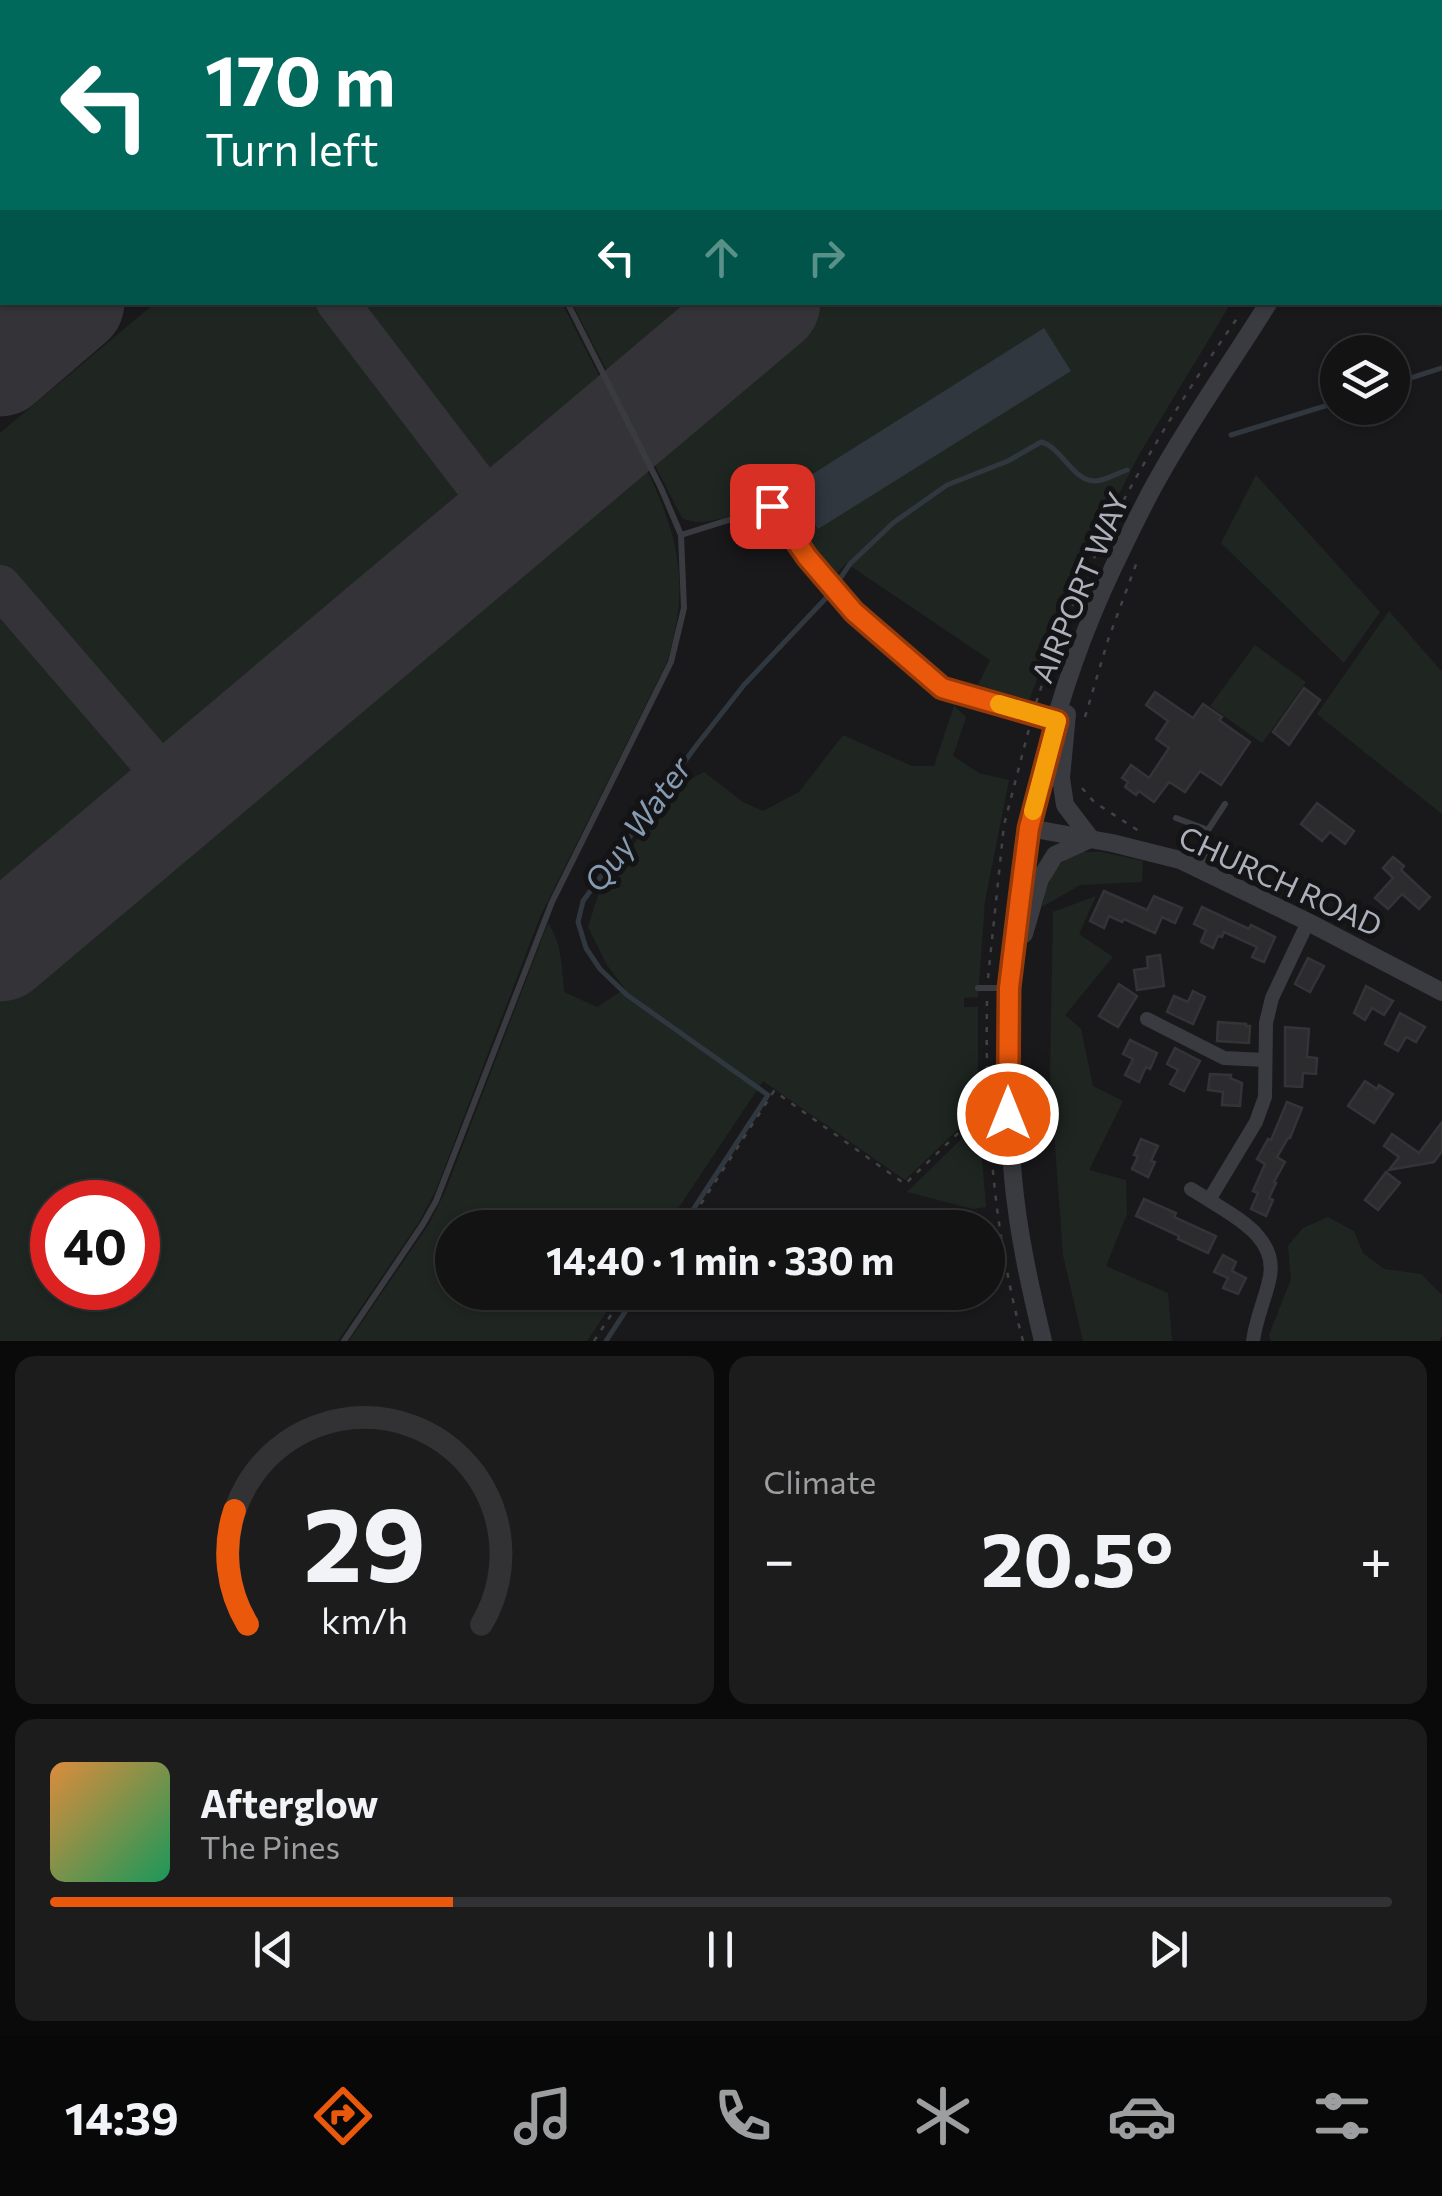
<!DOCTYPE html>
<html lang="en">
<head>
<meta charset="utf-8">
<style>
	:root { --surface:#131314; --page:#1c1c1d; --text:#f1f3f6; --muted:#9d9ea0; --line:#323234; --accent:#ea580c }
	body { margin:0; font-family:Commissioner,sans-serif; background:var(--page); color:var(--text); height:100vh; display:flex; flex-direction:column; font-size:38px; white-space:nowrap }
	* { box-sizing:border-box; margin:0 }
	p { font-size:32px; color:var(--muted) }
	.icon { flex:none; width:55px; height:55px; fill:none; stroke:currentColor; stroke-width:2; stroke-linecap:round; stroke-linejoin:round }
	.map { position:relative; height:1341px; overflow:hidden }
	.sheet { display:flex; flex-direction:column; gap:15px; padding:15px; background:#0a0a0b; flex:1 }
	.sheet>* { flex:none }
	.hud { position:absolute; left:0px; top:0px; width:1442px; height:305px; box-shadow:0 2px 8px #0004,0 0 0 2px var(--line); background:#00695c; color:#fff; overflow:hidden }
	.buttons { position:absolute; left:1320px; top:335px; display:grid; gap:20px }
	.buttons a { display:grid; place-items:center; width:90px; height:90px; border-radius:50%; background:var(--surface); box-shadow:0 2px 8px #0004,0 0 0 2px var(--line); font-size:50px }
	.speed { position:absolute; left:30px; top:1180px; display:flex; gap:20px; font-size:50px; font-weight:700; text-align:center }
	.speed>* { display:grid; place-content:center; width:130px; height:130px; border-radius:50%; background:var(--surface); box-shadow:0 2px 8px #0004,0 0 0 2px var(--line); line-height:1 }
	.speed .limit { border:15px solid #d22; background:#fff; color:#111 }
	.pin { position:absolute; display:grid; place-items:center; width:85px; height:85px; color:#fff; margin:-42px; border-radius:20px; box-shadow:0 5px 15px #0006 }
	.me { position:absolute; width:110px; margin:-55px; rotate:0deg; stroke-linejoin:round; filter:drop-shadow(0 0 8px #0008) }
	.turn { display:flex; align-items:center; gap:35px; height:210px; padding:0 40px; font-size:45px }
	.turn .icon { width:130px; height:130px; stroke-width:2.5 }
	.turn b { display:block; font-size:70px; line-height:85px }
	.lanes { display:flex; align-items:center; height:95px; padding:0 40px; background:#0003; justify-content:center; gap:50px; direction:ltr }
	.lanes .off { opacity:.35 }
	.big { font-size:75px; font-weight:700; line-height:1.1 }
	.sheet .widget { flex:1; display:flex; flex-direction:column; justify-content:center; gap:15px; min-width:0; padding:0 35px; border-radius:20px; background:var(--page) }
	.sheet .dial { align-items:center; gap:0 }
	.dial svg { height:260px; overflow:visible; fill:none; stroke:var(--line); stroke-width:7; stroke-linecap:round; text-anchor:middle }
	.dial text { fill:var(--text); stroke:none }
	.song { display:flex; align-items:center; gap:30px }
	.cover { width:120px; height:120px; border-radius:15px; background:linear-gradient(135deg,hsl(30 70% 55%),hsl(150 70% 35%)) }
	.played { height:10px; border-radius:5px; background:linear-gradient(90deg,var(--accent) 30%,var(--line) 30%) }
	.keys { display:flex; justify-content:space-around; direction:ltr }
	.heat { display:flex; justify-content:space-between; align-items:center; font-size:55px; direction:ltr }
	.sheet .tiles { flex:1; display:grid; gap:15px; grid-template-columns:1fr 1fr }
	.widget:last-child { grid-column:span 2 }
	.trip { position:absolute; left:435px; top:1210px; width:570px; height:100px; border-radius:50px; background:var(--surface); box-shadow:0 2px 8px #0004,0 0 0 2px var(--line); font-weight:700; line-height:100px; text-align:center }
	.tab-bar { display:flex; height:160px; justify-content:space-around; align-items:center; background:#080808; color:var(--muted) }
	.tab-bar .icon { width:70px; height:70px }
	.tab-bar .selected { color:var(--accent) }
	.tab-bar b { font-size:45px; color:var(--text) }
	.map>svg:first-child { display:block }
	.green { fill:#1f2621; fill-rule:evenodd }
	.water { fill:#30373f }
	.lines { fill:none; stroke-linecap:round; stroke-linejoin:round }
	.stream { stroke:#30373f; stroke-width:5 }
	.taxiway { stroke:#343438; stroke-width:42 }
	.runway { stroke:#343438; stroke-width:105 }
	.building { fill:#2c2c2f; stroke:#343337; stroke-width:2.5 }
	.path { stroke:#404247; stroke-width:2.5; stroke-dasharray:5 8; stroke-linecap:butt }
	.service { stroke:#3a3b40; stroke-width:6 }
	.minor { stroke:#3a3b40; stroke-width:14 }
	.tertiary { stroke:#3a3b40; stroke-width:18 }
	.route-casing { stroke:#983908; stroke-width:25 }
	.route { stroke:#ea580c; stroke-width:18 }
	.slow { stroke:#f59e0b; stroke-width:18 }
	.labels { text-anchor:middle; stroke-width:10; stroke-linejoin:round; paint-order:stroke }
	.street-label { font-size:30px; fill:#acb0ba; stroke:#141416 }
	.water-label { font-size:32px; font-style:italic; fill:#869bb2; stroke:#141416 }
</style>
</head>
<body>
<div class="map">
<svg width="1442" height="1341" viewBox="0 0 1442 1341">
	<rect width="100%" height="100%" fill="#19191b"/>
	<g class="green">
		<path d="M0,0H344L341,2H2V289L0,291Z"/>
		<path d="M545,0H1442V17L1440,19V2H544Z"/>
		<path d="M155,303H562C583,344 604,386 626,427C668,511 698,569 666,664L540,917L436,1190L419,1222L338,1341H0V433ZM52,1202H138V1288H52Z"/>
		<path d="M572,303H1231L1140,453L1081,568L1029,700L978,685L990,660L846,563L833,578L794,526L770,482L760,487L764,502C739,511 708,530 682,518Z"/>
		<path d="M1256,475L1380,612L1344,663L1221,543Z"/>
		<path d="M1389,611L1442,672V814L1317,714Z"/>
		<path d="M1255,645L1306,682L1262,743L1210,706Z"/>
		<path d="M954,706L966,717L953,756L979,773L1009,780L985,901L978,997L964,998V1007H978V1110L905,1180L763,1081L675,1213L672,1212L662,1227L452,1228V1292L619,1293L587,1341H349L429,1224L445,1192L548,923C562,944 562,967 564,992L597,1007L625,989L607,965L588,927L599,892L676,787L704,772L743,802L763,811L799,792L843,735L912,766H934Z"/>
		<path d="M1080,852H1102L1143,861L1142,882L1080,885L1042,907C1049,878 1051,865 1080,852Z"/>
		<path d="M1096,896L1079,934L1113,957L1065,1015L1081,1029L1093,1086L1123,1101L1089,1170L1126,1180L1127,1214L1106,1266L1168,1293L1172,1341H1083L1063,1255L1050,1078L1053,912Z"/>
		<path d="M979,1122L986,1207L973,1209L907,1192Z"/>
		<path d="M1328,1217L1354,1231L1363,1253L1384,1269L1421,1274L1442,1295V1336L1439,1341H1271L1269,1335L1291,1279L1288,1246L1303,1228Z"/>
	</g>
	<path class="water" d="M1044,328L1071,371L818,529L792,487Z"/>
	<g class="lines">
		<g class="stream">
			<path d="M1440,115L1442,113"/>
			<path d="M1392,384L1442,368"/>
			<path d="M1231,435L1338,402"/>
			<path d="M841,577L850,564L893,523L947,485L1008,461L1041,442C1062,447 1072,481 1095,481C1104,481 1118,473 1127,470"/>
			<path d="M681,1228L768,1095L627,995L600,969L586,948L578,922L583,901L696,746L744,685L827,597"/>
			<path d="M606,1341L638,1292"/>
		</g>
		<g class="taxiway">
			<path d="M148,0L150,2"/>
			<path d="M337,302L506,523"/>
			<path d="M0,586L181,796"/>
		</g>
		<g class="runway">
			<path d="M429,2L432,0"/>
			<path d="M0,364L72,302"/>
			<path d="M0,949L768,302"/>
		</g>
	</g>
	<g class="building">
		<path d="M1304,688L1320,700L1289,745L1273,732Z"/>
		<path d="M1155,692L1193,718L1203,704L1222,717L1219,720L1250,742L1221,785L1200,771L1185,792L1169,782L1154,802L1139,791L1136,795L1125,787L1128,782L1122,778L1131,765L1149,778L1169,748L1156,739L1168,721L1146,705Z"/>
		<path d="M1317,803L1354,831L1345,844L1330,832L1322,841L1301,824Z"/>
		<path d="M1393,857L1404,866L1401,870L1430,897L1419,909L1402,894L1388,909L1375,898L1393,878L1383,868Z"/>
		<path d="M1104,891L1147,910L1154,896L1182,908L1175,923L1162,917L1155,933L1124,919L1122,922L1109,916L1104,928L1090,921Z"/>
		<path d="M1202,907L1249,929L1251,925L1275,937L1264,962L1252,957L1257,947L1224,932L1222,937L1218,936L1213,948L1201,942L1206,930L1194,924Z"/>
		<path d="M1160,955L1164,986L1137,990L1134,970L1148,968L1147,957Z"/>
		<path d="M1308,958L1324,966L1310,992L1295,984Z"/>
		<path d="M1119,984L1137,996L1118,1027L1099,1016Z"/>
		<path d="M1366,986L1393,1001L1384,1015L1372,1008L1365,1020L1354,1013Z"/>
		<path d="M1193,991L1205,997L1193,1024L1167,1012L1174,996L1188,1002Z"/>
		<path d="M1400,1013L1425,1027L1416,1042L1406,1037L1398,1051L1385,1044Z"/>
		<path d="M1218,1022L1246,1024V1026H1250L1249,1043L1217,1041Z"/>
		<path d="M1285,1027L1309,1029L1307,1057L1317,1058L1316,1074L1303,1073L1302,1087L1285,1086Z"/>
		<path d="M1130,1040L1157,1053L1150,1069L1146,1067L1139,1082L1125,1075L1133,1059L1123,1054Z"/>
		<path d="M1175,1048L1200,1061L1184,1091L1170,1084L1178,1070L1167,1064Z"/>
		<path d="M1210,1074L1231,1075L1230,1078L1242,1083L1240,1106L1222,1105L1223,1092L1208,1090Z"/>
		<path d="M1365,1081L1377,1089L1379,1085L1393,1094L1374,1123L1348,1106Z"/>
		<path d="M1287,1102L1302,1108L1290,1138H1288L1277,1157L1285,1162L1274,1182L1276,1183L1269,1198L1273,1200L1266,1216L1251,1209L1258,1193L1253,1191L1265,1164L1257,1159L1268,1139L1271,1140Z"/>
		<path d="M1442,1122V1151L1434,1162L1389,1170L1399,1157L1384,1146L1392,1134L1419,1153Z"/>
		<path d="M1141,1139L1158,1146L1151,1161L1155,1162L1148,1177L1132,1169L1138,1156L1134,1155Z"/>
		<path d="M1386,1172L1400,1183L1378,1210L1365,1200Z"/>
		<path d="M1144,1199L1176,1213L1174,1217L1216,1236L1208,1253L1178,1239L1179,1236L1136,1216Z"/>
		<path d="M1223,1255L1236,1262L1232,1271L1246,1278L1238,1294L1223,1288L1228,1278L1214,1272Z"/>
	</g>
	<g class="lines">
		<g class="path">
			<path d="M1440,57L1442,55"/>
			<path d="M1036,703C1081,563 1154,437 1238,317"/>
			<path d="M1085,717L1108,640L1138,559"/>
			<path d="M1082,788L1094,802L1139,831"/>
			<path d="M988,978L1004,825L1030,725"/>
			<path d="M987,1001C985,1115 993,1230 1023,1341"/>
			<path d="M669,1228L676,1216L688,1224L774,1091L905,1184L976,1116L986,1115"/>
			<path d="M594,1341L626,1292"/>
		</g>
		<g class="service">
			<path d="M539,2V0"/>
			<path d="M681,535L773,506L807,557L854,612L941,687L1055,720"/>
			<path d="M1176,818L1208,830"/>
			<path d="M1199,868L1205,855L1208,830L1225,804"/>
			<path d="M978,988H1007"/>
			<path d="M344,1341L423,1224L436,1201L552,902L671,662L684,608L681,535L661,488L567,302"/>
		</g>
		<g class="minor">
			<path d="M1147,1019L1224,1058L1265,1060"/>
			<path d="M1191,1189L1209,1200"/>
			<path d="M1253,1341C1256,1319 1264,1302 1269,1281C1280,1239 1237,1218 1209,1200L1256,1122L1265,1097L1266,1023L1272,998L1308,922"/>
		</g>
		<g class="tertiary">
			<path d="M1440,78L1442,75"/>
			<path d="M1067,714L1061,778L1065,805L1091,839"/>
			<path d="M1029,828L1112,843L1180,860L1308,922L1442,992"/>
			<path d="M1024,934L1040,879L1055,855L1090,839"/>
			<path d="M1043,1341C1030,1287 1018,1233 1013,1177C994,976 1025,754 1112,570C1127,539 1142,506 1160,475C1193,416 1233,360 1269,302"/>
		</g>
	</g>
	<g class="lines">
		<defs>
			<path id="route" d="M772,506L807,557L854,612L942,688L1057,721L1029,828L1020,898L1009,988L1008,1114"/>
		</defs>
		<use href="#route" class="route-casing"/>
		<use href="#route" class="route"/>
		<path class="slow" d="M999,704L1057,721L1033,811"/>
	</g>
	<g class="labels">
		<g class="street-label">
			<text transform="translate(1081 588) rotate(-67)" y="10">AIRPORT WAY</text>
			<text transform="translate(1280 882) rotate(25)" y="10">CHURCH ROAD</text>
		</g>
		<g class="water-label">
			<text transform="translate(638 825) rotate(-54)" y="11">Quy Water</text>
		</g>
	</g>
</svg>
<div class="buttons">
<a><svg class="icon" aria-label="layers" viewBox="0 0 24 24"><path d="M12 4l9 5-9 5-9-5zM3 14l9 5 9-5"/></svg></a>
</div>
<div class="speed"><div class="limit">40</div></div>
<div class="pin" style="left:772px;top:506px;background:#d93025"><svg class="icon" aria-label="arrive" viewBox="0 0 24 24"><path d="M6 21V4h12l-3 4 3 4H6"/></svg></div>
<svg class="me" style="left:1008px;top:1114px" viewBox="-20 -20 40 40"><circle r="17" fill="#ea580c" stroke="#fff" stroke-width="3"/><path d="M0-11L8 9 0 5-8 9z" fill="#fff"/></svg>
<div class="trip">14:40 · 1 min · 330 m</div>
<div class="hud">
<div class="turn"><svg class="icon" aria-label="left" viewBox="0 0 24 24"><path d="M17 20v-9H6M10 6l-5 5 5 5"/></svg><div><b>170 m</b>Turn left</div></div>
<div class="lanes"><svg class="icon" aria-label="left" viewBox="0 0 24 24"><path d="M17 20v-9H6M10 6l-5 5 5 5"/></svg><svg class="icon off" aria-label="ahead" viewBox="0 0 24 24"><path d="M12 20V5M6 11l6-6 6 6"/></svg><svg class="icon off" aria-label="right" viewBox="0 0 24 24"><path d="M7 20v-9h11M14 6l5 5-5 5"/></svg></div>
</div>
</div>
<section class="sheet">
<div class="tiles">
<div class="widget dial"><svg viewBox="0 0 100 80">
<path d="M14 69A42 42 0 1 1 86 69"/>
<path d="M14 69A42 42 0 0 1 10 34" stroke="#ea580c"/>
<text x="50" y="56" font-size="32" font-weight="700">29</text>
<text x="50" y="72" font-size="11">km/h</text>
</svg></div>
<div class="widget"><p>Climate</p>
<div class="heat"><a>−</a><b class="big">20.5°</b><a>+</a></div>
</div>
<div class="widget">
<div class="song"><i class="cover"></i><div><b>Afterglow</b><p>The Pines</p></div></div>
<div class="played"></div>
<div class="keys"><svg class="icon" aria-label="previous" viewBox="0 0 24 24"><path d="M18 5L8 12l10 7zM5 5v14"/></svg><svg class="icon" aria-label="pause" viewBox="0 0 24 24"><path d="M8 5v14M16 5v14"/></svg><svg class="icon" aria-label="next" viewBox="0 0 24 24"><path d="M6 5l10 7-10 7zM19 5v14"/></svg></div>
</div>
</div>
</section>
<nav class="tab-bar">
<b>14:39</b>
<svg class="icon selected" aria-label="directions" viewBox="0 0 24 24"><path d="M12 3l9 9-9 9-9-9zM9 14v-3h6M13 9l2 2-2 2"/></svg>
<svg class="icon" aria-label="music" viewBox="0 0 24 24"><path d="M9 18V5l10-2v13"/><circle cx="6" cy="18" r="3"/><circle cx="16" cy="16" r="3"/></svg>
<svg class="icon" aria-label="phone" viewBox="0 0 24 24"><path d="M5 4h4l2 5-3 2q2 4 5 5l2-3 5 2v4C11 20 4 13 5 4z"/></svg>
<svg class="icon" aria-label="climate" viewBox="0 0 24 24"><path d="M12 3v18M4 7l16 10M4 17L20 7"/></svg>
<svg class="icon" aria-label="car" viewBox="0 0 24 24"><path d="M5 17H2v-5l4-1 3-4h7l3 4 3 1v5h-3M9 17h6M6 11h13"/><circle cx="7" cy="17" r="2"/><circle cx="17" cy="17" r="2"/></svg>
<svg class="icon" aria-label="filters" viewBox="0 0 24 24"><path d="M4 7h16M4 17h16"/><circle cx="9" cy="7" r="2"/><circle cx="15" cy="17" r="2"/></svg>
</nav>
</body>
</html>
